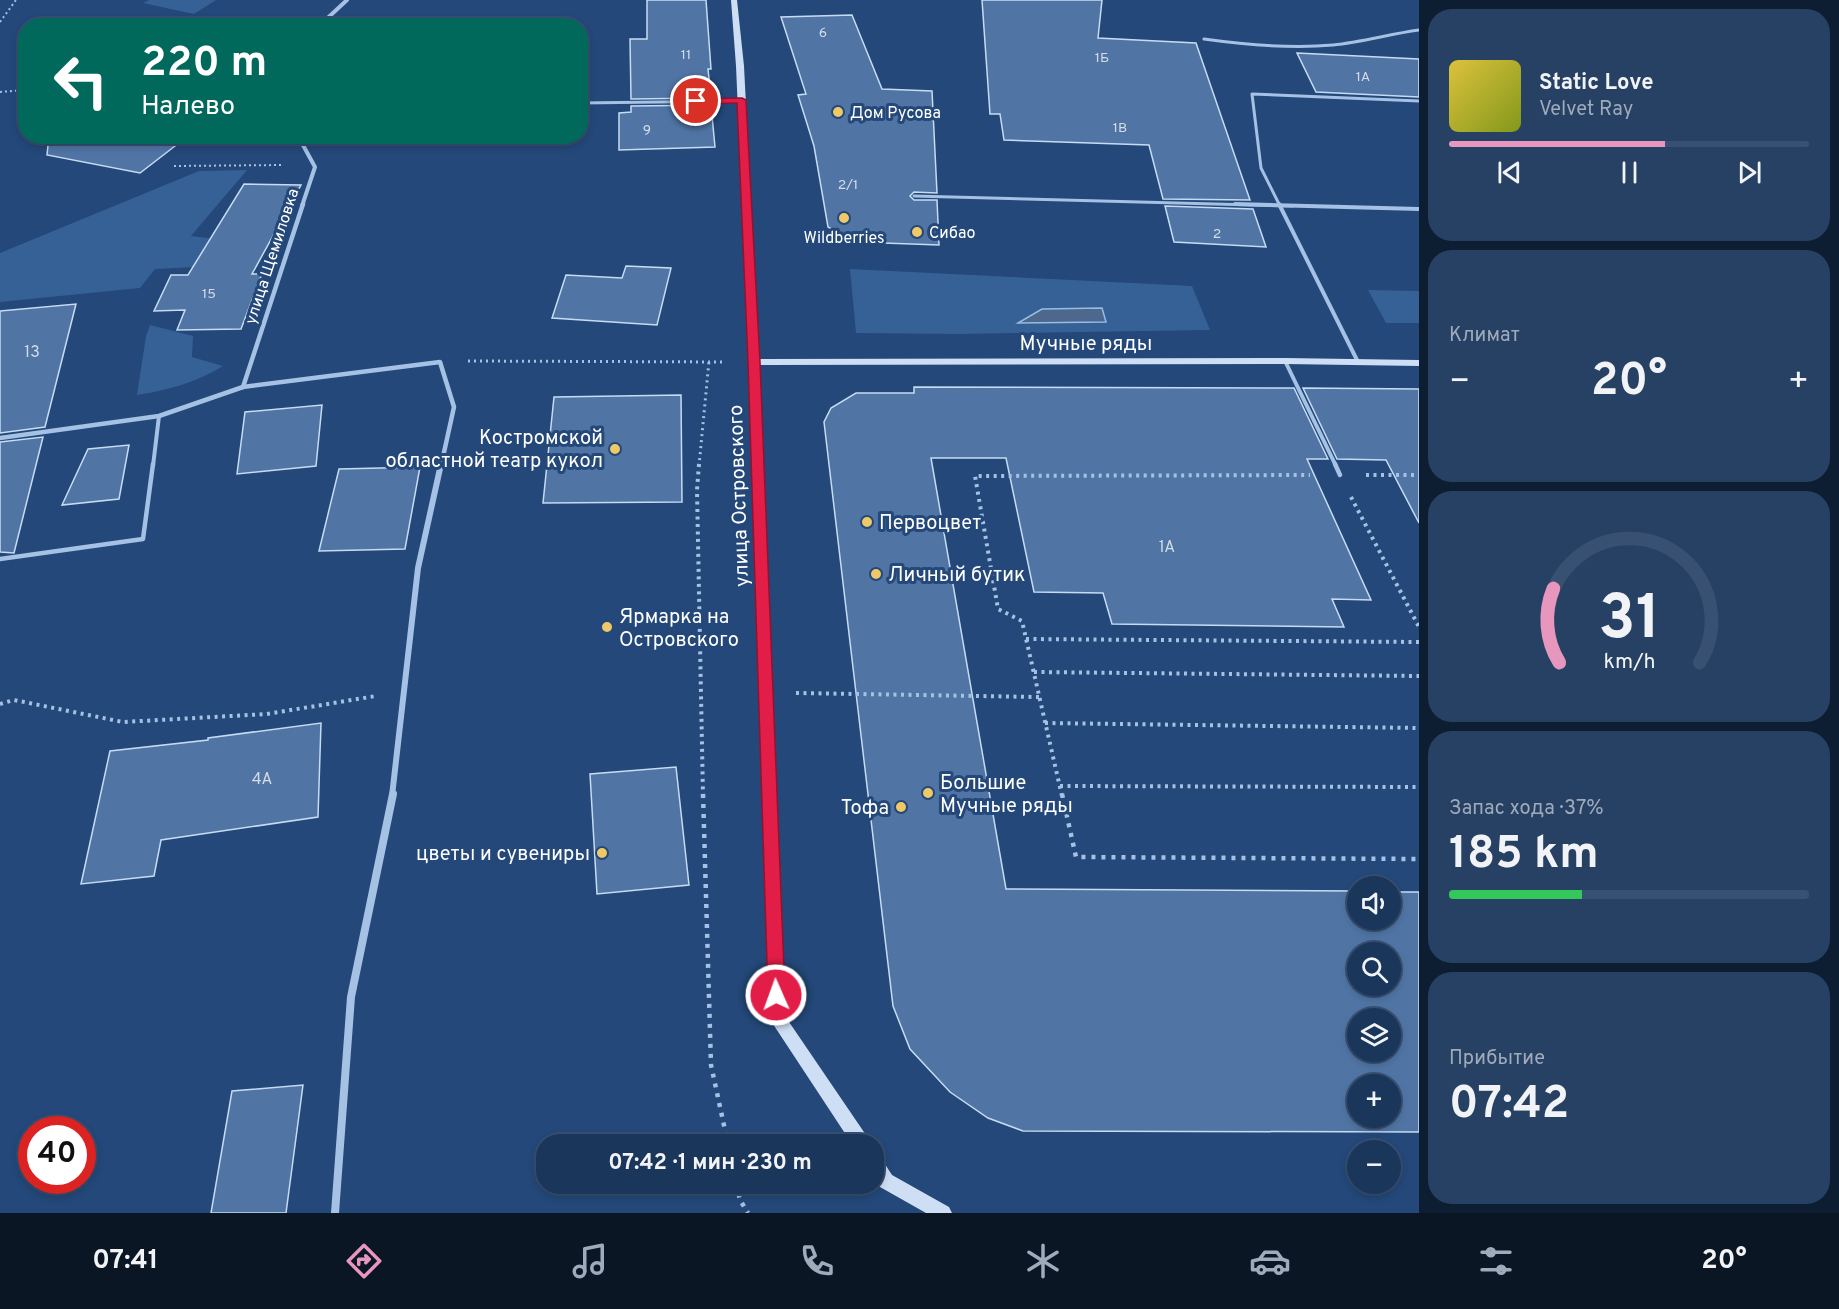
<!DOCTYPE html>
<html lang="ru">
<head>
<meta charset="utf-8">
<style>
	:root { --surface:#1a365b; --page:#274164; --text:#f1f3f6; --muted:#9fabbb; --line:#385071; --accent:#e797bd }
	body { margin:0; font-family:Overpass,sans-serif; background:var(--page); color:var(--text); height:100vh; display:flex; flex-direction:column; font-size:22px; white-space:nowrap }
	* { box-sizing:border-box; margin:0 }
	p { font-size:20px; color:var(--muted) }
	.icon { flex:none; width:33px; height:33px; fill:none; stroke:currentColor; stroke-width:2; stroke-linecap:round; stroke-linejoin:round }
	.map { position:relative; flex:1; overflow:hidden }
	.details { display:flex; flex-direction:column; gap:9px; padding:9px; background:#0e1e32; width:420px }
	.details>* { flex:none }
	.guide { position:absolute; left:18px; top:18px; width:570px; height:126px; border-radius:24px; box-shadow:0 3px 9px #0003,0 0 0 2px var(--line); background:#00695c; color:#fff; overflow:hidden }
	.controls { position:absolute; left:1347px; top:876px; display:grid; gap:12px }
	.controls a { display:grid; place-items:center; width:54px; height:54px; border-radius:50%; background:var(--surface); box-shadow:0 3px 9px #0003,0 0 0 2px var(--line); font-size:30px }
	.speed { position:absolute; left:18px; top:1116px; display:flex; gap:12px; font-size:30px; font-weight:700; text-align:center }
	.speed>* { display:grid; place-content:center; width:78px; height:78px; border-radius:50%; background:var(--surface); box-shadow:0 3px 9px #0003,0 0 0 2px var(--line); line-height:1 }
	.speed .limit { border:9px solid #d22; background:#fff; color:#111 }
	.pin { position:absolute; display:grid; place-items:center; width:51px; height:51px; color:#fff; margin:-26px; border:3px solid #fff; border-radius:50%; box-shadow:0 2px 6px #0007 }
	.me { position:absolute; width:66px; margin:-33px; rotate:358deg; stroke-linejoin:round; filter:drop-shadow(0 0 4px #0008) }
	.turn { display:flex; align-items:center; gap:21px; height:126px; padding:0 24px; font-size:27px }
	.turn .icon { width:78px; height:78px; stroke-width:2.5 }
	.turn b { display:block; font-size:42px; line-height:51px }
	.big { font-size:45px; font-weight:700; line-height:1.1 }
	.details .card { flex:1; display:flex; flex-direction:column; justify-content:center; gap:9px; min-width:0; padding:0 21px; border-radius:24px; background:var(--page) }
	.details .dial { align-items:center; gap:0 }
	.dial svg { height:156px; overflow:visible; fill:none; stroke:var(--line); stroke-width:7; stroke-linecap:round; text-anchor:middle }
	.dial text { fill:var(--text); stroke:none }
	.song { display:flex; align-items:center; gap:18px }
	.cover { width:72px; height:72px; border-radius:9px; background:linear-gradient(135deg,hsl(50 70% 55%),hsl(70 70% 35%)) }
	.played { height:6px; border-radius:3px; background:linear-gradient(90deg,var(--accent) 60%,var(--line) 60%) }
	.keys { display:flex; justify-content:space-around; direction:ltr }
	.heat { display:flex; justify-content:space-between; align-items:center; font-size:33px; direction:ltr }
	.charge { height:9px; border-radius:4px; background:linear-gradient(90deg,#34c759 37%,var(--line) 0) }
	.trip { position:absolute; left:536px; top:1134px; width:348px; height:60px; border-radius:24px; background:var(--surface); box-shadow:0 3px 9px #0003,0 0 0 2px var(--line); font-weight:700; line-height:60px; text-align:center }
	.tabs { display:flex; height:96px; justify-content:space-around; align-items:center; background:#0a1624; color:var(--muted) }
	.tabs .icon { width:42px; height:42px }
	.tabs .on { color:var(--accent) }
	.tabs b { font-size:27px; color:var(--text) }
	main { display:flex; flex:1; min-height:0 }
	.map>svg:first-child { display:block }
	.green { fill:#366196 }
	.water { fill:#4d688c; stroke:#99bce5; stroke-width:1.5 }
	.building { fill:#5075a5; stroke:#c7dbf3; stroke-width:1.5; fill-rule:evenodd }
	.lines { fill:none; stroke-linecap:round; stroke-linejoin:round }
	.path-far3 { stroke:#a5c1e4; stroke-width:2; stroke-dasharray:2 3; stroke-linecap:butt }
	.path-far2 { stroke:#a5c1e4; stroke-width:3; stroke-dasharray:2 4; stroke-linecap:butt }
	.path-far1 { stroke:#a5c1e4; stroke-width:4; stroke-dasharray:3 4.5; stroke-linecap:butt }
	.path { stroke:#a5c1e4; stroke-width:4.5; stroke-dasharray:4 6; stroke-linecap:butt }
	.lane-far2 { stroke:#a5c1e4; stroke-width:3 }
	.lane-far1 { stroke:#a5c1e4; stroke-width:4 }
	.lane { stroke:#a5c1e4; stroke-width:4.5 }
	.street-far3 { stroke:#a5c1e4; stroke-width:4 }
	.street-far2 { stroke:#a5c1e4; stroke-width:4.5 }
	.street-far1 { stroke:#a5c1e4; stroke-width:6 }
	.street { stroke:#a5c1e4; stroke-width:8 }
	.secondary { fill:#cedef4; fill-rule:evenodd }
	.route { fill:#e11d48; stroke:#92132f; stroke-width:1.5 }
	.poi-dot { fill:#efc968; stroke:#234879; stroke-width:2 }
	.labels { text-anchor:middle; stroke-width:6; stroke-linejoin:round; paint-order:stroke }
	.far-number-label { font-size:14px; fill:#d3dce8 }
	.far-poi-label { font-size:16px; fill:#fff; stroke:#234879; text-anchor:start }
	.far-street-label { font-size:16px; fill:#fff; stroke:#234879 }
	.number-label { font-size:16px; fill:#d3dce8 }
	.street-label { font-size:20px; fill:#fff; stroke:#234879 }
	.poi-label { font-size:20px; fill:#fff; stroke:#234879; text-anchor:start }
</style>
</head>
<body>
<main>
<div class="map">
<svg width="1419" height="1213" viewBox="0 0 1419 1213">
	<rect width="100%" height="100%" fill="#234879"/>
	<g class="green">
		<path d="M149,0H216L194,14L143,3Z"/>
		<path d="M247,170L191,236L243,242L236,265L155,269L140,288L0,302V253L199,171Z"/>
		<path d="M850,269L1192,286L1210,330L958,334L856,333Z"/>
		<path d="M1368,290L1419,291V323H1386Z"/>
		<path d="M150,325L193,336L192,357L223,366C195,383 169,390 137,395L146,336Z"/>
	</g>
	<path class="water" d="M1102,308L1106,322L1018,323L1042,309Z"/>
	<g class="building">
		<path d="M647,0H706L711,69H708L711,98L631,99L630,39H647Z"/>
		<path d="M982,0H1102L1098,38L1196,43L1250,200L1163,199L1149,145L1004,140L1000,114H990Z"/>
		<path d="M852,15L882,89L932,91L937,193L914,192L910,196L914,200H937L939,245L855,242L828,227L814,146L798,95L806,94L781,17Z"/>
		<path d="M1297,53L1419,59V97L1316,92Z"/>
		<path d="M711,105L715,147L619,150V113L631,112V106Z"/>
		<path d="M49,136H188L140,173L47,155Z"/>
		<path d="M244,184L301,185L252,274H262L241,329L177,330L185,310L154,311L171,275H188Z"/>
		<path d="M1165,206L1253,209L1266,247L1174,242Z"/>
		<path d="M626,266L671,268L657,325L552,318L566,275L622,278Z"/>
		<path d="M76,304L45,427L0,433V311Z"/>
		<path d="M914,387L1294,388L1328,459H1307L1371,600L1332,599L1344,627L1112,624L1103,593L1034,592L1006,458H931L1006,889L1358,891V920H1390V892H1419V1132L1023,1131L988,1118L950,1092L910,1049L893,1006L824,422L831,408L856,393H914ZM1358,952H1390V986H1358ZM1358,1018H1390V1052H1358ZM1358,1084H1390V1118H1358Z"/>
		<path d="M1303,388L1419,389V523L1386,460L1337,459Z"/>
		<path d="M681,395L682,502L543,503L554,397Z"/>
		<path d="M322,405L316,466L237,474L245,412Z"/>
		<path d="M43,437L14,553L0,552V442Z"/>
		<path d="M129,445L119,499L62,505L88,449Z"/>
		<path d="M420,467L405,549L319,551L339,469Z"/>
		<path d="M321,723L318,817L161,840L154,876L81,884L110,751L208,740V738Z"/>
		<path d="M676,767L689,885L597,894L590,774Z"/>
		<path d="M303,1085L286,1213H211L232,1091Z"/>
	</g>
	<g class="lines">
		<g class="path-far3">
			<path d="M0,22L16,0"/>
			<path d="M0,92L26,90"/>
			<path d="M174,166L284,165"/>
		</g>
		<g class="path-far2">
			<path d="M468,361L725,362"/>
			<path d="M699,466L709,361"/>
		</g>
		<g class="path-far1">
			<path d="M699,464L697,490L703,796"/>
			<path d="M1366,475H1419"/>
			<path d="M1351,497L1419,627"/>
			<path d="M1026,639L1419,642"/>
			<path d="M1034,672L1419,676"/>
			<path d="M796,693L1039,697"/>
			<path d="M0,704L14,700L123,722L267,714L376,696"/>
			<path d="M1045,723L1419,728"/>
			<path d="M1060,786L1419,787"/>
			<path d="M1062,796L1022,621L998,609L975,476L1310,475"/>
		</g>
		<g class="path">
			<path d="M703,794L711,1065L728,1144"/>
			<path d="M1062,794L1076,857L1419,859"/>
			<path d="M736,1184L740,1200L748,1213"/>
		</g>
		<g class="lane-far2">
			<path d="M1204,39C1247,45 1290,49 1333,45C1362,42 1390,34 1419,30"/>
			<path d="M580,103L742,101"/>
			<path d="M914,196L1293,206"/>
			<path d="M1280,206L1261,168L1252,94L1419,101"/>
		</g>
		<g class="lane-far1">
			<path d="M1235,204L1419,209"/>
			<path d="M1279,204L1358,362"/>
			<path d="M1285,361L1336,466"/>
			<path d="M153,466L159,416"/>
		</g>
		<g class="lane">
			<path d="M1335,464L1340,475"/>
			<path d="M0,559L143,539L153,464"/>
		</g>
		<g class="street-far3">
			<path d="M319,26L347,0"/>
			<path d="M298,136L315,167L302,206"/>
		</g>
		<g class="street-far2">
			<path d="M243,387L303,204"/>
			<path d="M0,438L159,416L243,387L440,362L454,407L441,466"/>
		</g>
		<path class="street-far1" d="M392,796L418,568L441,464"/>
		<path class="street" d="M335,1213L351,997L393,794"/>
		<g class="secondary">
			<path d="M731,0H737L744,66L759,359L1285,358L1419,360V366L1285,364L759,365L785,1016L868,1138L870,1144H852L769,1018L749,362L736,66Z"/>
			<path d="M873,1153L879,1155L892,1175L949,1207L952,1213H926L880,1187L873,1176Z"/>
		</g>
	</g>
	<path class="route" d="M742,98L746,100L760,362L785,995L783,1000L776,1003L770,1000L768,995L748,362L737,103L696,104L691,101L696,99Z"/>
	<g class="poi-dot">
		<circle cx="838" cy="112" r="6"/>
		<circle cx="844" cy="218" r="6"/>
		<circle cx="917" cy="232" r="6"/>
		<circle cx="615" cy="449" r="6"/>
		<circle cx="867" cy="522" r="6"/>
		<circle cx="876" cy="574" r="6"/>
		<circle cx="607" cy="627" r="6"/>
		<circle cx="928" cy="793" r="6"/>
		<circle cx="901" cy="807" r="6"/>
		<circle cx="602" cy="853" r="6"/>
	</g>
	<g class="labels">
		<g class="far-number-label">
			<text x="823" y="37">6</text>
			<text x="686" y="59">11</text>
			<text x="1102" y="62">1Б</text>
			<text x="1363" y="81">1А</text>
			<text x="1120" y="132">1В</text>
			<text x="647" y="134">9</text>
			<text x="848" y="189">2/1</text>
			<text x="1217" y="238">2</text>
			<text x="209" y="298">15</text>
		</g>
		<g class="far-poi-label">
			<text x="850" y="118">Дом Русова</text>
			<text x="929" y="238">Сибао</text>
			<text x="844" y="243" text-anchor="middle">Wildberries</text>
		</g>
		<g class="far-street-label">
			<text transform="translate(271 256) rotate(-72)" y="6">улица Щемиловка</text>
		</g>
		<g class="number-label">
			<text x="32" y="357">13</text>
			<text x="1167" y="552">1А</text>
			<text x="262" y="784">4А</text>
		</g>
		<g class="street-label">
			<text x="1086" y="350">Мучные ряды</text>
			<text transform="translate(738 496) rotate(-92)" y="7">улица Островского</text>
		</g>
		<g class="poi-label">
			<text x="603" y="444" text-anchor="end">Костромской<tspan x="603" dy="23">областной театр кукол</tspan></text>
			<text x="879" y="529">Первоцвет</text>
			<text x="888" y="581">Личный бутик</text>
			<text x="619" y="623">Ярмарка на<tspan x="619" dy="23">Островского</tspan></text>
			<text x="940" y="789">Большие<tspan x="940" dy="23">Мучные ряды</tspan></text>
			<text x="889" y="814" text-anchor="end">Тофа</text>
			<text x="590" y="860" text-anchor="end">цветы и сувениры</text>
		</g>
	</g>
</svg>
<div class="controls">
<a><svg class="icon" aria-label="sound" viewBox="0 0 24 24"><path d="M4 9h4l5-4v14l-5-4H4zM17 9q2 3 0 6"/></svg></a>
<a><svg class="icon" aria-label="search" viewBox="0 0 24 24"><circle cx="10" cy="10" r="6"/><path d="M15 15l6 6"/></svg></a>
<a><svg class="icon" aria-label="layers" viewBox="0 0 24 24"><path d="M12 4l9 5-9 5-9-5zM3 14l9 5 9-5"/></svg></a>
<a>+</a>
<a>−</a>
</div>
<div class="speed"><div class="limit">40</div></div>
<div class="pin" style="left:696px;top:101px;background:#d93025"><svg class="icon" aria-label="arrive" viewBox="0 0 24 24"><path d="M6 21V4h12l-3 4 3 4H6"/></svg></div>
<svg class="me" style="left:776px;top:995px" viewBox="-20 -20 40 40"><circle r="17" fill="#e11d48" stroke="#fff" stroke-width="3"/><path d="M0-11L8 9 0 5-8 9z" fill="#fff"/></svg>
<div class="trip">07:42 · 1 мин · 230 m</div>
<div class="guide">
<div class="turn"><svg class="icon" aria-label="left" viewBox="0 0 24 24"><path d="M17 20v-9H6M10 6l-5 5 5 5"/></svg><div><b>220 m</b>Налево</div></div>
</div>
</div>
<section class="details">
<div class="card">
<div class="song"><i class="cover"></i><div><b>Static Love</b><p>Velvet Ray</p></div></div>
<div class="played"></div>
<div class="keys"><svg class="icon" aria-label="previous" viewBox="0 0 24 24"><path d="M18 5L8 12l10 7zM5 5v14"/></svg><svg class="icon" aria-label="pause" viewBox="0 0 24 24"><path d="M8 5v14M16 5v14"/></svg><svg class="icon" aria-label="next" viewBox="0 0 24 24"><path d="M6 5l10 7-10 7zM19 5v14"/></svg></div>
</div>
<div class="card"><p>Климат</p>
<div class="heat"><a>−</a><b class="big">20°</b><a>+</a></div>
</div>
<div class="card dial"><svg viewBox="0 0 100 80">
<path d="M14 69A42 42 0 1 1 86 69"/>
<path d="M14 69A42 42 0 0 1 11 31" stroke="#e797bd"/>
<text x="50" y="56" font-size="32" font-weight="700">31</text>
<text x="50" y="72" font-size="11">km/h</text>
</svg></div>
<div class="card"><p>Запас хода · 37%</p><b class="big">185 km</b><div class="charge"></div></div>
<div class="card"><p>Прибытие</p><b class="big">07:42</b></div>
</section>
</main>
<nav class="tabs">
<b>07:41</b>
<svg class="icon on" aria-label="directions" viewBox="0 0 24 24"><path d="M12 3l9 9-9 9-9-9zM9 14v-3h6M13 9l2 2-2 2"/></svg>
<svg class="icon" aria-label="music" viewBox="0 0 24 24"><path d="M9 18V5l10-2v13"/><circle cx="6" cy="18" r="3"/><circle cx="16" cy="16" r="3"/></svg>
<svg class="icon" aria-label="phone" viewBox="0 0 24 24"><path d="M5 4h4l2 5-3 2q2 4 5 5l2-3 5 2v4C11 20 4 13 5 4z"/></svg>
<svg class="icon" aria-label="climate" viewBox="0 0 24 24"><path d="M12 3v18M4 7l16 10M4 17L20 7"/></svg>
<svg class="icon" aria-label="car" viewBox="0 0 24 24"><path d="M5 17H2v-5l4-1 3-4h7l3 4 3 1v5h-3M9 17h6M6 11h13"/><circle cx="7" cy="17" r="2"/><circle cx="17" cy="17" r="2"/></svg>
<svg class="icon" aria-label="filters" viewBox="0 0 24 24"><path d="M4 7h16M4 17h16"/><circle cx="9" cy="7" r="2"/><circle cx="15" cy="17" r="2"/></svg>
<b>20°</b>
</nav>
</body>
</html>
